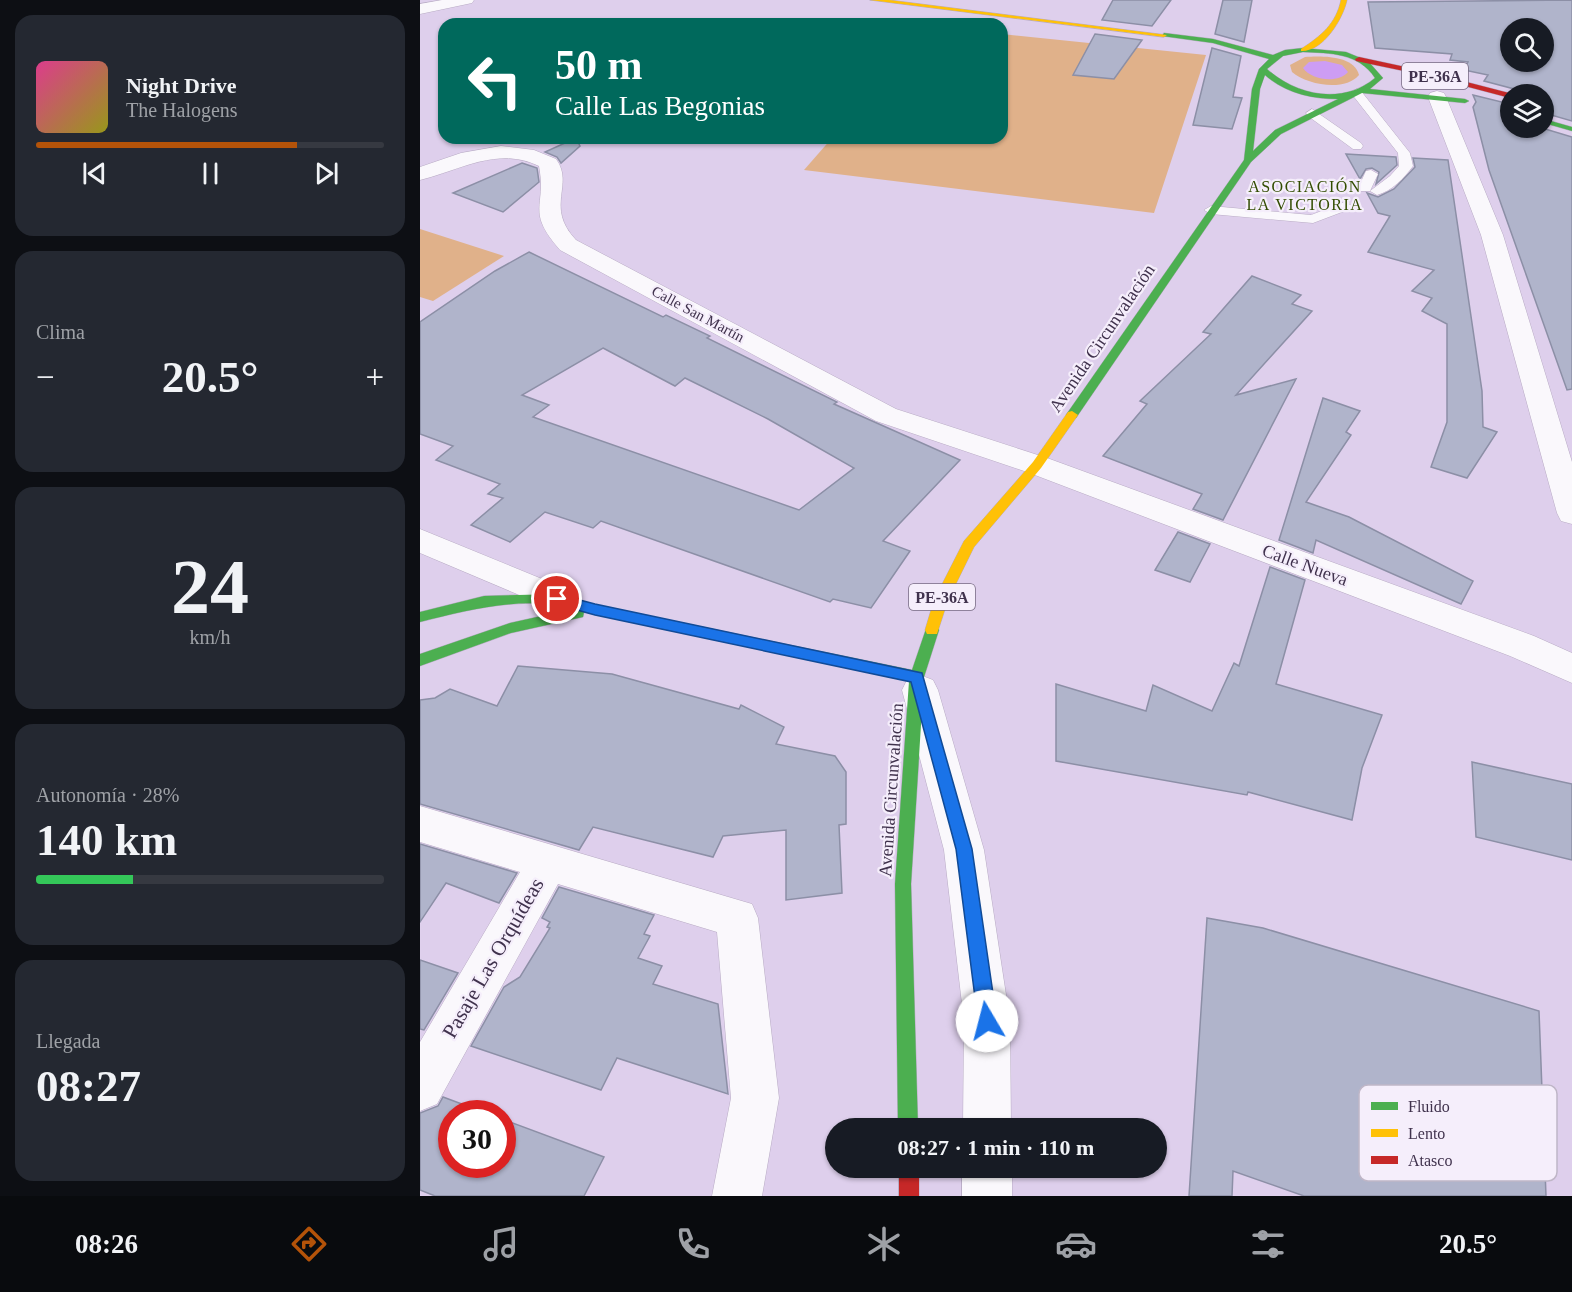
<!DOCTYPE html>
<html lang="es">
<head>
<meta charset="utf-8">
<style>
	:root { --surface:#171b24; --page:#242831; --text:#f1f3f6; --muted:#9ea1a6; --line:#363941; --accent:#b45309 }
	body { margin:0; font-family:"Times New Roman",serif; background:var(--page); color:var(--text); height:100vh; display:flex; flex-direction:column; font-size:22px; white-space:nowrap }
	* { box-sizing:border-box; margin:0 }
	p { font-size:20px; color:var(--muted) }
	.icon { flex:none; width:33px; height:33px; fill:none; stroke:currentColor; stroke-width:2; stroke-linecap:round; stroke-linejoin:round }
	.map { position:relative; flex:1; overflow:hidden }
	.drawer { display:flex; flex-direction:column; gap:15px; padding:15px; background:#0d0f14; width:420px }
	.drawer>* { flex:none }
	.banner { position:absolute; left:18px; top:18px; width:570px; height:126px; border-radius:18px; box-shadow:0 2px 4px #0004; background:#00695c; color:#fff; overflow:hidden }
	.controls { position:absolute; left:1080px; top:18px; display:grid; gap:12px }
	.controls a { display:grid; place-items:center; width:54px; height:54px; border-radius:50%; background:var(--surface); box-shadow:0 2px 4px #0004; font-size:30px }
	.speed { position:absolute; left:18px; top:1100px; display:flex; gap:12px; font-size:30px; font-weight:700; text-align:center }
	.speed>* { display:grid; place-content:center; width:78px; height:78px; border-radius:50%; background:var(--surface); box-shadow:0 2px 4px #0004; line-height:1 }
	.speed .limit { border:9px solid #d22; background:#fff; color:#111 }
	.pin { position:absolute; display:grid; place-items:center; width:51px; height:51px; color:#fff; margin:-26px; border:3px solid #fff; border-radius:50%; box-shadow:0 2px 6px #0007 }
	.me { position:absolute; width:66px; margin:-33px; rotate:352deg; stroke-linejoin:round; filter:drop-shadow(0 0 4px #0008) }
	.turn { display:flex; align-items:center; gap:21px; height:126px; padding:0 18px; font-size:27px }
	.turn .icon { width:78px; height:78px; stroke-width:2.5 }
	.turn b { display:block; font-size:42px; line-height:51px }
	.big { font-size:45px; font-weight:800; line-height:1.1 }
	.drawer .widget { flex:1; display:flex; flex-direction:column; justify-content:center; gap:9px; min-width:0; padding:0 21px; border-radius:18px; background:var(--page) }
	.drawer .dial { align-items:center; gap:0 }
	.dial b { font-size:78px; line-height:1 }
	.song { display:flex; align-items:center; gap:18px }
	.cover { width:72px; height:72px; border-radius:9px; background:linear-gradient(135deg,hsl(330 70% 55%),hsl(60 70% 35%)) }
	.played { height:6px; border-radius:3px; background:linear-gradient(90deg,var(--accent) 75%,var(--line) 75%) }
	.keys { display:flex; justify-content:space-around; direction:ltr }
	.heat { display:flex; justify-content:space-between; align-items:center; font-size:33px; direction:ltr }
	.charge { height:9px; border-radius:4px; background:linear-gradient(90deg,#34c759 28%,var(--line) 0) }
	.trip { position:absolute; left:405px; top:1118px; width:342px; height:60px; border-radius:30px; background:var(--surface); box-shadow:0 2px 4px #0004; font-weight:800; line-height:60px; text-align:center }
	.tab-bar { display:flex; height:96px; justify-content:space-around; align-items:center; background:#090b0e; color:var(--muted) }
	.tab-bar .icon { width:42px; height:42px }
	.tab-bar .selected { color:var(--accent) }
	.tab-bar b { font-size:27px; color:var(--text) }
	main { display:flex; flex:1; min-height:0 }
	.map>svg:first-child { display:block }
	.green { fill:#e0b18a }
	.water { fill:#cd9df4 }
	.building { fill:#b0b4cb; stroke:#8c8fa6; stroke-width:1.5; fill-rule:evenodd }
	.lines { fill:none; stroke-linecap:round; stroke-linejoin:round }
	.lane-casing { stroke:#b8abc4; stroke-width:1 }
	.street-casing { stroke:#b8abc4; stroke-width:1 }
	.fast-casing { stroke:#b8abc4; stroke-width:1 }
	.slow-casing { stroke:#b8abc4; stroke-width:1 }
	.jam-casing { stroke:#b8abc4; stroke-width:1 }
	.lane { fill:#faf8fc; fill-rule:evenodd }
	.street { fill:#faf8fc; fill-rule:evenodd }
	.fast { fill:#4caf50; fill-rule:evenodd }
	.slow { fill:#ffc107; fill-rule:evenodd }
	.jam { fill:#c62828; fill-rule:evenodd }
	.route { fill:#1a73e8; stroke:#114b97; stroke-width:1.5 }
	.labels { text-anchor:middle; stroke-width:4.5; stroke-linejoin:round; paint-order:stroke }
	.far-street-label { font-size:15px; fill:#40324d; stroke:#f5eefb }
	.shield { fill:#f5eefb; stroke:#766a81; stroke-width:1.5 }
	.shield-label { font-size:16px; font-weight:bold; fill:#40324d }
	.far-neighbourhood-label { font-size:16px; letter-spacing:1.5px; fill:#324c00; stroke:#f5eefb }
	.street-label { font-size:18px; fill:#40324d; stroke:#f5eefb }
	.near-street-label { font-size:21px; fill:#40324d; stroke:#f5eefb }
	.key { fill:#f5eefb; stroke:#bfb6c7; stroke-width:1.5 }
	.key-label { font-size:16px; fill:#40324d }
</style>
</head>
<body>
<main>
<section class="drawer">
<div class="widget">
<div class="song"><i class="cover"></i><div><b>Night Drive</b><p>The Halogens</p></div></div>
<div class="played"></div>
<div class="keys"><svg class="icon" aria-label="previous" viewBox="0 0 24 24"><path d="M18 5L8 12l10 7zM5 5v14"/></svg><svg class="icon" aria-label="pause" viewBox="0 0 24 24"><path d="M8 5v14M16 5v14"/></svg><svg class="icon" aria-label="next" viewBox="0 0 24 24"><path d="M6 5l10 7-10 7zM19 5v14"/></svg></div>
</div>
<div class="widget"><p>Clima</p>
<div class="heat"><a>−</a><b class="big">20.5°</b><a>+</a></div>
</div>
<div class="widget dial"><b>24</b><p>km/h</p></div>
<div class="widget"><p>Autonomía · 28%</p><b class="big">140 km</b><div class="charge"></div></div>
<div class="widget"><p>Llegada</p><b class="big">08:27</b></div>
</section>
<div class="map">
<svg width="1152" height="1196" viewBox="0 0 1152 1196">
	<rect width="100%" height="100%" fill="#decfec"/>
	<g class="green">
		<path d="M582,34L786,55L734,213L384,170L412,138H582Z"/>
		<path d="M885,57C901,56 934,55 939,75C925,92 887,85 872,72L870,65Z"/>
		<path d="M0,229L84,256L13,301L0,297Z"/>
	</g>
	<path class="water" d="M905,61L922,65L928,72C918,84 891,80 883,68L889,62Z"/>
	<g class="building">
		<path d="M693,0H751L732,26L682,20Z"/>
		<path d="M803,0H832L824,42L795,34Z"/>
		<path d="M1152,0V121L1124,113V94H1100L1098,90L1064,81L1068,75L1044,70L1048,62L1030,60L1032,54L955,48L948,2ZM1090,28H1124V62H1090Z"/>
		<path d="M675,34L722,40L694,79L653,75Z"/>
		<path d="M792,48L821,56L813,97L822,98L812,129L773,125Z"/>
		<path d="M1053,95L1090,104V128H1122L1152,137V389L1147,390L1069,170L1053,107L1056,102Z"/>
		<path d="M156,138L160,146L141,163L137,157L125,152Z"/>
		<path d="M926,154L976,157L977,165L956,184L959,172L952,168L946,169L940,179Z"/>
		<path d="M993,158L1028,160L1062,391L1063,427L1077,432L1047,478L1011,467L1027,422V324L1002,311L1012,298L992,291L1014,270L948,252L970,216L958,213L947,193L958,197L974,189L995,167Z"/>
		<path d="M102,163L117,168L119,182L83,212L33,193Z"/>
		<path d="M109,252L243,317L246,315L290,336L287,338L417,402L414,404L540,460L463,541L490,551L451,608L413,599L410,602L181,521L173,528L125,512L90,542L51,525L83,498L68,494L80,484L16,460L33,446L0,434V322L75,271ZM183,348L255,386L265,378L348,419L434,468L379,510L113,417L129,405L102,395Z"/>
		<path d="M832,276L881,295L872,304L892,311L816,395L876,379L803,520L773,509L782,494L683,456L727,404L720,401L791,334L783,332Z"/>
		<path d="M903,398L940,411L926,432L931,435L886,502L929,517L1053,581L1041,604L896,540L893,553L859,540Z"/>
		<path d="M758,532L790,544L770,582L735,570Z"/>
		<path d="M850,567L885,580L856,684L962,715L942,768L932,820L828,792L827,795L636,761V684L726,711L733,685L792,711L814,663L819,666Z"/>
		<path d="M98,666L192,674L319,709L321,705L364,727L356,744L415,756L426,772V824L419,825L422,893L366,900V830L303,836L293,857L173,827L159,850L0,804V700L15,698L30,689L77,706Z"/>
		<path d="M1052,762L1152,784V860L1056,837Z"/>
		<path d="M0,844L97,873L79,903L26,883L0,922Z"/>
		<path d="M139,887L234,915L224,934L230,936L218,958L242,966L233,984L298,1004L308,1094L197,1058L181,1090L51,1046L84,987L100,977L130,928L127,927L130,922L122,918Z"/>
		<path d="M787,918L843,928L1119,1011L1126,1196H884L813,1171L812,1196H769Z"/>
		<path d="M0,960L38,973L4,1030L0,1029Z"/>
		<path d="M23,1097L66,1113H32V1164H82V1119L184,1157L164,1196H15L0,1190V1113L18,1106Z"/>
	</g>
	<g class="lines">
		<defs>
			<g id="lane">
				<path d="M937,89L941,91L990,153L993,166C984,178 972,191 957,195L950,191L970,176L979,166L978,153L931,93Z"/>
				<path d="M892,109L941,143L943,146L941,149H933L888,116L886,113Z"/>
				<path d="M951,170L958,174L950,191H940L938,188L946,171Z"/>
				<path d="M925,202L932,206L930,209L893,223L791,214L784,210L791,206L891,215Z"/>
			</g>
			<g id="street">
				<path d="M22,0H54L52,3L0,14V4Z"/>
				<path d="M1017,91L1024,93L1026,97L1083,235L1152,462V524L1141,521L1137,513L1061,235L1008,97L1010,93Z"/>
				<path d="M81,146L114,150L136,159C155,185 124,206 156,240L476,409L627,458L1114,636L1152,653V683L1090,656L607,472L456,421L140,250C105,210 127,208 119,166C77,146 41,170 0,180V167L41,153Z"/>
				<path d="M0,529L149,590L154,599L149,608L137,611L0,553Z"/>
				<path d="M500,675L513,680L518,690L564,850L590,1021L591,1128H543L544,1021L524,850L482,690L487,680Z"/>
				<path d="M0,806L332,904L338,918L359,1098L342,1196H292L311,1098L297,932L138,884L17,1104L0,1111V1042L100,872L0,842Z"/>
				<rect x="542" y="1167" width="50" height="29"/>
			</g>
			<g id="fast">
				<path d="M744,33L793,39L853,55L865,50L883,48L926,52L948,61L963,78L950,89L1045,99L1049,101L1045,103L942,93L861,134L831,162L656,418L652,419L646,415L648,412L824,160L832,89L839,69L849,59L793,43L742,36ZM883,52C910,53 939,53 955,78C923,105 877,96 847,69L863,56ZM845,75C865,93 892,99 918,99L855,130L833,151L840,89Z"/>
				<path d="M1124,119L1152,127V131L1124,123Z"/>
				<path d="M137,594L175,605L492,670L507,626H517L519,630L504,677L491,884L498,1128H478L475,884L489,681L164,612L163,617L91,633L0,666V654L90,623L153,609C105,595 47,610 0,622V612L64,596Z"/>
			</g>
			<g id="slow">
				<path d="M450,0H469L747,35L744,37Z"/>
				<path d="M921,0H927C923,19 903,52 881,51V49C901,36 916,24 921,0Z"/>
				<path d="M652,411L658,415L621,468L554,547L528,600L517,634H507L505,630L514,600L544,541L613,462L648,412Z"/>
			</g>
			<g id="jam">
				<path d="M939,57L1004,71L1093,94H1090V98L1003,75L936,61L935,59Z"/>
				<rect x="479" y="1167" width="20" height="29"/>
			</g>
		</defs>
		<use href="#lane" class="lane-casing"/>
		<use href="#street" class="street-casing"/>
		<use href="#fast" class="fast-casing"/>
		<use href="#slow" class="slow-casing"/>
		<use href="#jam" class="jam-casing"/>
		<use href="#lane" class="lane"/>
		<use href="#street" class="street"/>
		<use href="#fast" class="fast"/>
		<use href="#slow" class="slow"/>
		<use href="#jam" class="jam"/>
	</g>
	<path class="route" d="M137,594L175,604L502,673L552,849L577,1021L574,1027L567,1030L561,1027L558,1021L536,849L491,682L175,615L132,603L130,599L132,596Z"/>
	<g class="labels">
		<g class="far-street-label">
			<text transform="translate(278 314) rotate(28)" y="5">Calle San Martín</text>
		</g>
		<g class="shield">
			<rect x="982" y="63" width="66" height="26" rx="4.5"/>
			<rect x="489" y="584" width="66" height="26" rx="4.5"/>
		</g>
		<g class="shield-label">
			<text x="1015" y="82">PE-36A</text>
			<text x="522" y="603">PE-36A</text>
		</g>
		<g class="far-neighbourhood-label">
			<text x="885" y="192">ASOCIACIÓN<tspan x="885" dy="18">LA VICTORIA</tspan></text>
		</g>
		<g class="street-label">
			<text transform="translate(682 338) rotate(-56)" y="6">Avenida Circunvalación</text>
			<text transform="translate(885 565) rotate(20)" y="6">Calle Nueva</text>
			<text transform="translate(471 790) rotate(-86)" y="6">Avenida Circunvalación</text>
		</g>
		<g class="near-street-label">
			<text transform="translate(73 958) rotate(-60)" y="7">Pasaje Las Orquídeas</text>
		</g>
	</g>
	<rect x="939" y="1085" width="198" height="96" rx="9" class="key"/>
	<rect x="951" y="1102" width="27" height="8" fill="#4caf50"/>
	<rect x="951" y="1129" width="27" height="8" fill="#ffc107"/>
	<rect x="951" y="1156" width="27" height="8" fill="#c62828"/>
	<g class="key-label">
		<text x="988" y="1112">Fluido</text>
		<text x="988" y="1139">Lento</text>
		<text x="988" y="1166">Atasco</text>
	</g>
</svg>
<div class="controls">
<a><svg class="icon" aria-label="search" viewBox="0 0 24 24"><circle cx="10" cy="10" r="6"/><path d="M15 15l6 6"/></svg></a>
<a><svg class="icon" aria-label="layers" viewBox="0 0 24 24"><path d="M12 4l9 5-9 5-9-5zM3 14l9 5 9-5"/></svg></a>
</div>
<div class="speed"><div class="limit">30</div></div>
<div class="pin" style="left:137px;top:599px;background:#d93025"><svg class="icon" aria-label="arrive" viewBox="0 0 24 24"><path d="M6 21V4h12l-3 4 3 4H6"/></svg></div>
<svg class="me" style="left:567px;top:1021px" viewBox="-20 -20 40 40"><circle r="19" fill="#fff"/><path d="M0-13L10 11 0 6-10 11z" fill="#1a73e8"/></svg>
<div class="trip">08:27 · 1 min · 110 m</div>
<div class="banner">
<div class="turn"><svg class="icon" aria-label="left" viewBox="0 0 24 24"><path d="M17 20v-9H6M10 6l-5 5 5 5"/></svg><div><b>50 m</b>Calle Las Begonias</div></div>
</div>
</div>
</main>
<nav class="tab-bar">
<b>08:26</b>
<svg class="icon selected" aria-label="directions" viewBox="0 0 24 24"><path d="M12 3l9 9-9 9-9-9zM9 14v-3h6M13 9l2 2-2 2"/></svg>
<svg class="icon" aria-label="music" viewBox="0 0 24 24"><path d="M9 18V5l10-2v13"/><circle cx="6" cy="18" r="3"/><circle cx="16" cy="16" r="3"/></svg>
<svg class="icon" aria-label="phone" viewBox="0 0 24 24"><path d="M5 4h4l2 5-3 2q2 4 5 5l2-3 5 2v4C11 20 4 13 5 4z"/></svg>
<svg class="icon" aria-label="climate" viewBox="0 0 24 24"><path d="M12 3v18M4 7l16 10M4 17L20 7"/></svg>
<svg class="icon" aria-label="car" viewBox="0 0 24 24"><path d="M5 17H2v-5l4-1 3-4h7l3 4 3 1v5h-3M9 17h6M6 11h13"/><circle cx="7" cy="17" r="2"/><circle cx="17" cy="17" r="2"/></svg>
<svg class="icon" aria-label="filters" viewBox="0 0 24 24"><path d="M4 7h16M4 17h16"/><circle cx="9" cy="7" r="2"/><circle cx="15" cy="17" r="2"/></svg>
<b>20.5°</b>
</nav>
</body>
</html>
